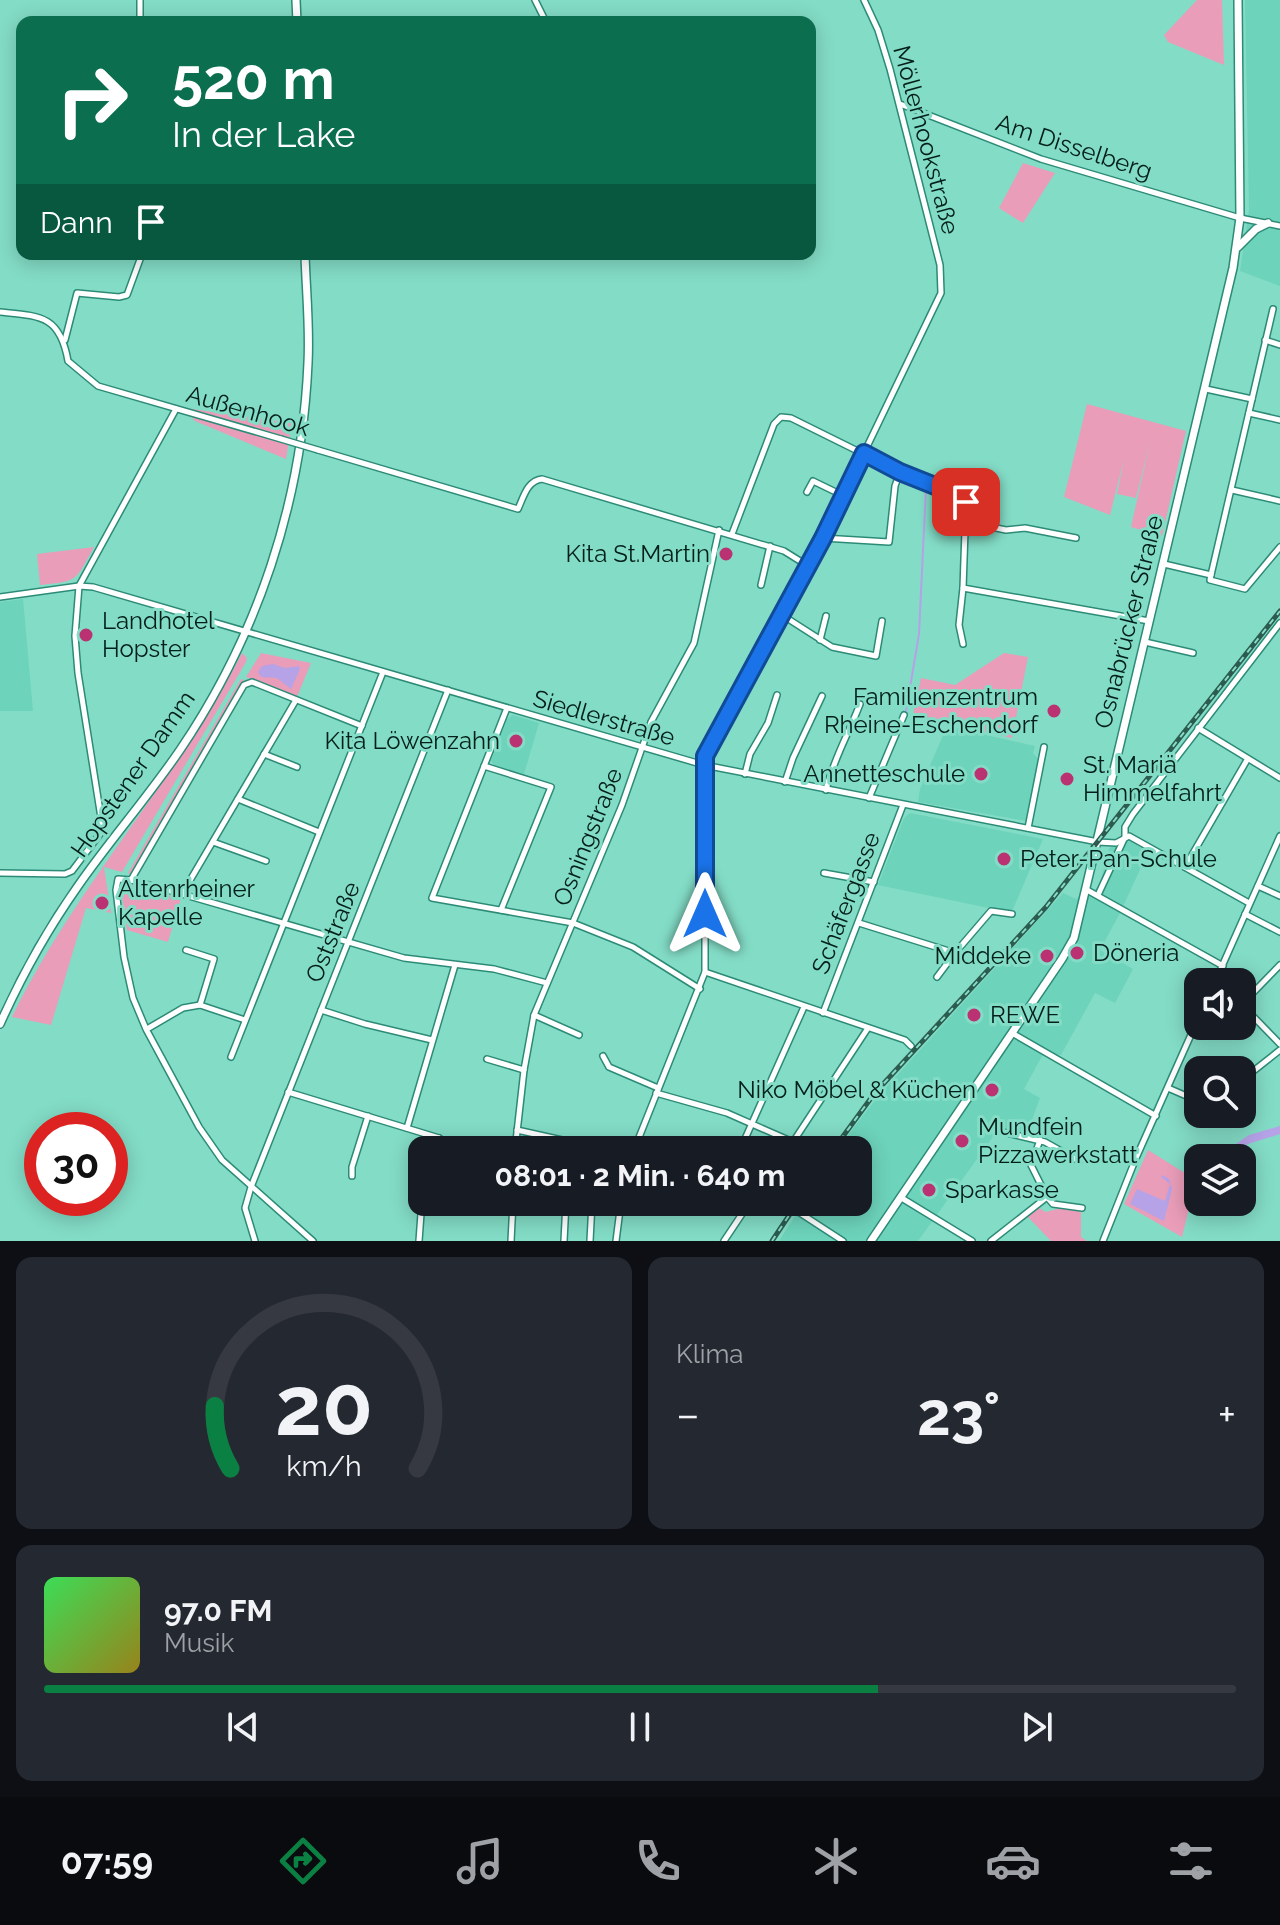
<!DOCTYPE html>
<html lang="de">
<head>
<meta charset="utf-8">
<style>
	:root { --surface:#171b24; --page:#242831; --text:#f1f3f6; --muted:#9ea1a6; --line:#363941; --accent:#0b8043 }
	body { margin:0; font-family:Raleway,sans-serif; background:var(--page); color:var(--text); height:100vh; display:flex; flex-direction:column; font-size:30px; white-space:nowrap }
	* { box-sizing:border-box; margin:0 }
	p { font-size:26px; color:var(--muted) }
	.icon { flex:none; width:44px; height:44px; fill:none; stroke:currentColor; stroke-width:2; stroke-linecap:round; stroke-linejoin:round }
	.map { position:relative; height:1241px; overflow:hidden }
	.panel { display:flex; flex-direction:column; gap:16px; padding:16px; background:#0d0f14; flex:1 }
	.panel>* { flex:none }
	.top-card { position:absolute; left:16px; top:16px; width:800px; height:244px; border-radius:16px; box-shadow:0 4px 20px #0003; background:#0b6e4f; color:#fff; overflow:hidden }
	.buttons { position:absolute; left:1184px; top:968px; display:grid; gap:16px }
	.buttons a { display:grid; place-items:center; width:72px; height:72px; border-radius:16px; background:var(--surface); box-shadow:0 4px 20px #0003; font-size:40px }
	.speed { position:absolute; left:24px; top:1112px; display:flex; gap:16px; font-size:40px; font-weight:700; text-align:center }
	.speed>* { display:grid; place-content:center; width:104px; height:104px; border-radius:50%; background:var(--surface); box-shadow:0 4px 20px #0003; line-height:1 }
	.speed .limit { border:12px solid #d22; background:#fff; color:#111 }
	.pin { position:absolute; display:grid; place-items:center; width:68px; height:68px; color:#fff; margin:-34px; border-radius:16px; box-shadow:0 4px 12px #0006 }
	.me { position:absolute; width:88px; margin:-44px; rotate:0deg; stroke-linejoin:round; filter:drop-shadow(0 0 6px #0008) }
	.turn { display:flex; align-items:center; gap:28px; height:168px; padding:0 24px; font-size:36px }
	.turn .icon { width:104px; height:104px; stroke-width:2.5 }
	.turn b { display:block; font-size:56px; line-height:68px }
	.then { display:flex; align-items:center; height:76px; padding:0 24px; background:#0003; gap:16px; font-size:30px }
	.big { font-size:60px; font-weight:700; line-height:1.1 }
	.panel .card { flex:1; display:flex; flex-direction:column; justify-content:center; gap:12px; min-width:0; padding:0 28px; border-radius:16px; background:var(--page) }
	.panel .dial { align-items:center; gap:0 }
	.dial svg { height:208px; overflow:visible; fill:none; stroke:var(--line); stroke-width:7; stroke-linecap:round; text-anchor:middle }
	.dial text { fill:var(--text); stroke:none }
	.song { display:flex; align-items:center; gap:24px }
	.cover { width:96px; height:96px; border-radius:12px; background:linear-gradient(135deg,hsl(130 70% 55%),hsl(50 70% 35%)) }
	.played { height:8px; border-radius:4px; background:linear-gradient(90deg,var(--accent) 70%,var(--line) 70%) }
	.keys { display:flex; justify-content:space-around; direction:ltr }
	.heat { display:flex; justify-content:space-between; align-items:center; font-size:44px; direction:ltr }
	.panel .tiles { flex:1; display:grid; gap:16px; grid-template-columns:1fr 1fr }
	.card:last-child { grid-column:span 2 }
	.trip { position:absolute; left:408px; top:1136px; width:464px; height:80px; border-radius:16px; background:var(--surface); box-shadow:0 4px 20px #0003; font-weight:700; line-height:80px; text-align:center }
	.menu { display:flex; height:128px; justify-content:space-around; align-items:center; background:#090b0e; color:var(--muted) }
	.menu .icon { width:56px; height:56px }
	.menu .on { color:var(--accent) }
	.menu b { font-size:36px; color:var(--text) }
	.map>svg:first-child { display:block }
	.built { fill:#6dd3bb }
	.green { fill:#ea9db9 }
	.water { fill:#b5a2e7 }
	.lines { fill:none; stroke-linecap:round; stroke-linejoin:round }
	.stream { stroke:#b5a2e7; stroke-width:2 }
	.street-casing { stroke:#2c8b77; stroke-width:8 }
	.secondary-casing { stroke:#2c8b77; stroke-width:10 }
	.street { stroke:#fff; stroke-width:5 }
	.secondary { stroke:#fff; stroke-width:7 }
	.rail-casing { stroke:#2c5b50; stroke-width:5 }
	.rail { stroke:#83dcc6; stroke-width:2; stroke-dasharray:6; stroke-linecap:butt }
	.street-bridge-casing { stroke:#2c8b77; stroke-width:8; stroke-linecap:butt }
	.street-bridge { stroke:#fff; stroke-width:5 }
	.route-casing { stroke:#114b97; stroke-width:20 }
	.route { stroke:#1a73e8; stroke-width:14 }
	.poi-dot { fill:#ba3271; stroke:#83dcc6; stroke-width:3 }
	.labels { text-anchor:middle; stroke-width:6; stroke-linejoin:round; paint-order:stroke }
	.street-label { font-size:24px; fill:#031f19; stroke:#83dcc6 }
	.poi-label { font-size:24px; fill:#031f19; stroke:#83dcc6; text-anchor:start }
</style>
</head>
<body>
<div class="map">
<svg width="1280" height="1241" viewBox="0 0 1280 1241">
	<rect width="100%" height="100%" fill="#83dcc6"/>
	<g class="built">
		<path d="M1245,0H1280V286L1240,271L1249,210Z"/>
		<path d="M23,599L33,711H0V602Z"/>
		<path d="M513,715L539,723L524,774L495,766L491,761L507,719Z"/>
		<path d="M947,726L1035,746L1033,753L1039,760L1026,821L918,802L920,789Z"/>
		<path d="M910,813L1043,839L1013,909L1009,911L984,907L878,885L904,818Z"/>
		<path d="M1130,841L1148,852L1120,913L1100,950L1133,969L1115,1003L1095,993L1061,1055L1042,1056L1024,1089L1040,1098L1027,1133L1000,1127L918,1241H779L804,1202H858V1150H838L854,1127L880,1094L1063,893L1076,899L1099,887L1109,848Z"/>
	</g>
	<g class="green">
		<path d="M1197,0H1222L1224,65L1168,42L1164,35Z"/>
		<path d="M1023,163L1055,173L1023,223L999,208Z"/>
		<path d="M1087,404L1186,431L1162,536L1131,527L1150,442L1136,498L1117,494L1124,459L1110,515L1064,497Z"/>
		<path d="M185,408L292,423L286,459L195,421Z"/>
		<path d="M94,547C75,581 80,581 40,585L37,554Z"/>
		<path d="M242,653L247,658L246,662L122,872L104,867L111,913L86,908L51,1025L12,1017C75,887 176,781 242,653Z"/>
		<path d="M261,653L311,663L297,697L246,677Z"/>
		<path d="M1004,653L1028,657L1012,738L913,715L921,678L955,685Z"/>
		<path d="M241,679L244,680L130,874L128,873Z"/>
		<path d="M131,884L181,898L168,942L127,930L122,895L125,886Z"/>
		<path d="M1148,1150L1196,1180L1182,1237L1124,1204Z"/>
		<path d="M1037,1207L1046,1212L1065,1207L1081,1210V1237L1087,1241H1051L1026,1215Z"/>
	</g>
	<g class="water">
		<path d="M273,664L285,668L299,666L300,669L291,689L277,678L261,677L258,672L262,666Z"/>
		<path d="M1280,1126V1134L1248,1144L1227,1158H1215L1249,1135Z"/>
		<path d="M1162,1175L1169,1179L1172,1189L1164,1221L1130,1204L1137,1189L1165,1201L1170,1184L1161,1177Z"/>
	</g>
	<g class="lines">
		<path class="stream" d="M906,711L919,634L926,487"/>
		<defs>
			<g id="street">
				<path d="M535,0L546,22"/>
				<path d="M140,22V0"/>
				<path d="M900,104L1041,159L1240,218L1280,226"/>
				<path d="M0,312C40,316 60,315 68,361L98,386L281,439"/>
				<path d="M65,340L77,293L119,297L127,295L142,254"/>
				<path d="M1265,340L1280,345"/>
				<path d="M1206,389L1252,399"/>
				<path d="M1249,413L1280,420"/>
				<path d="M318,450L518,509C524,496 527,481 542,479L784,551L808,566"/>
				<path d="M1232,490L1280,501"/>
				<path d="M807,492L813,481L844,496"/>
				<path d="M967,522L1006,530L1025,528L1076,538"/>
				<path d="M732,534L774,424L781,417L791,418L900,472L960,496L966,502L963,588L1149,621"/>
				<path d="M823,538L889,542L895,486L900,472"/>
				<path d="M1164,564L1211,575L1210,580L1245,589L1280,547"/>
				<path d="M1211,575L1273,309"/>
				<path d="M761,585L770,546"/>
				<path d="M963,588L959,625L963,644"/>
				<path d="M0,597L79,586L93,587L704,765L1098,842L1116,843L1129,836L1249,903"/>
				<path d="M782,615L832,647L876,656L882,621"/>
				<path d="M820,640L826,616"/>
				<path d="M1145,642L1193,653"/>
				<path d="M507,708L432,898L573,923L633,947L700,989"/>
				<path d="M1198,728L1280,778"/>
				<path d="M264,754L297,767"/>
				<path d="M484,766L551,787L501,910"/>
				<path d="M745,774L750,754L768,723L777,695"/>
				<path d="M785,782L793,758L822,696"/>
				<path d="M826,790C833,760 849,733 860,704"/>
				<path d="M869,798L904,715"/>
				<path d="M238,799L319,832"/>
				<path d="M1028,828L1044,747"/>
				<path d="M213,842L266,861"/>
				<path d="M1185,867L1247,760"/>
				<path d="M0,873L65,874L72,871L103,830L78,673L75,636L79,586L176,409"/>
				<path d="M824,873L874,882"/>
				<path d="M131,880L244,685L252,682L362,726"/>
				<path d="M1258,886L1280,896"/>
				<path d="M1087,890L1223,966"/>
				<path d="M182,894L296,700"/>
				<path d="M1098,895L1125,837V827L1133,814L1280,623"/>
				<path d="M1245,914L1280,932"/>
				<path d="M859,923L955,953L991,911L1012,914"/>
				<path d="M186,950L214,959L200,1005"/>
				<path d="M705,972L905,1040L911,1046"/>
				<path d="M937,977L955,953"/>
				<path d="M1215,982L1280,836"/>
				<path d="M1242,1004L1280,965"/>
				<path d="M1242,1005L1280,1044"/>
				<path d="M321,1010L365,1024L432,1040"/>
				<path d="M823,1013L903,805"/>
				<path d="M534,1015L579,1035"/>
				<path d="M1200,1026H1219"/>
				<path d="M147,1029L183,1008L200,1005L245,1020"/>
				<path d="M1012,1033L1156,1116"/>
				<path d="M603,1056L609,1067L658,1088"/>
				<path d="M231,1057L383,672"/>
				<path d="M487,1059L524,1070"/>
				<path d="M1242,1080L1280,1050"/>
				<path d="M1168,1088L1198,1101"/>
				<path d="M288,1092L439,1138L454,1150"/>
				<path d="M656,1093L727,1113L793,1142L868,1028"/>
				<path d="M407,1128L455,965"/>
				<path d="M517,1130L607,1150"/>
				<path d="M999,1131L1045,1142L1079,1161"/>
				<path d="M436,1150L439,1138"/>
				<path d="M515,1150L524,1070L534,1015L622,805L651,722L694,643L719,530"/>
				<path d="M634,1150L705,972V756L823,538L941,293L940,265L890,69L878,30L864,0"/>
				<path d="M740,1150L804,1007"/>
				<path d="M352,1176V1167L368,1116"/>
				<path d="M900,1197L972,1241"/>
				<path d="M1047,1197L1053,1204L1082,1208"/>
				<path d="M783,1202L843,1241"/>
				<path d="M255,1241L245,1208L251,1187L448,690"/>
				<path d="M313,1241L222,1160L199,1127L146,1029L133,998L124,957L116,890L118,879L131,880L182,894L404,958L494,969L547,983"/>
				<path d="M419,1241L422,1200"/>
				<path d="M511,1241L513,1202"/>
				<path d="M564,1241L566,1202"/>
				<path d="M590,1241L592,1202"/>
				<path d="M616,1241L621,1202"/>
				<path d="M724,1241L750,1202"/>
				<path d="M991,1241L1047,1197L1031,1165L1040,1140"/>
				<path d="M1103,1241L1136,1158L1198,1019"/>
			</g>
			<g id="secondary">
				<path d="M296,0L297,22"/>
				<path d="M1238,247L1256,229L1268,223"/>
				<path d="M0,1024C22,975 47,930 78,886C110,840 148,797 180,750C258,635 302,502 308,363C310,327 306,290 305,254"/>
				<path d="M871,1241L1062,959L1074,938L1233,268L1240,218L1238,0"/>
			</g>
		</defs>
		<use href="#street" class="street-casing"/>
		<use href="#secondary" class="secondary-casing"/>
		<use href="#street" class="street"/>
		<use href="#secondary" class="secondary"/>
		<defs>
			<g id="rail">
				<path d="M833,1150L874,1094L1046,907L1280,611"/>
				<path d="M772,1241L798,1202"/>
			</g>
		</defs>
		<use href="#rail" class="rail-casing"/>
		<use href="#rail" class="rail"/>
		<defs>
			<path id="street-bridge" d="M281,439L318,450"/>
		</defs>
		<use href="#street-bridge" class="street-bridge-casing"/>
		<use href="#street-bridge" class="street-bridge"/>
	</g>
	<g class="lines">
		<defs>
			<path id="route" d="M705,914V756L823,538L864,453L900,472L960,496L966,502"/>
		</defs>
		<use href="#route" class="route-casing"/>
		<use href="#route" class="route"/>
	</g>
	<g class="poi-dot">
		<circle cx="726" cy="554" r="8"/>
		<circle cx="86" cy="635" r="8"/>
		<circle cx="1054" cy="711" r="8"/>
		<circle cx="516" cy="741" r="8"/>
		<circle cx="981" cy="774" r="8"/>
		<circle cx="1067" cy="779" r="8"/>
		<circle cx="1004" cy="859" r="8"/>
		<circle cx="102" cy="903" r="8"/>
		<circle cx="1077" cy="953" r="8"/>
		<circle cx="1047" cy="956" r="8"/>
		<circle cx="974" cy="1015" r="8"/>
		<circle cx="992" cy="1090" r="8"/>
		<circle cx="962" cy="1141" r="8"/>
		<circle cx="929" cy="1190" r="8"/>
	</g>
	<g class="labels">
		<g class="street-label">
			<text transform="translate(926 140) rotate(75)" y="8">Möllerhookstraße</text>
			<text transform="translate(1074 147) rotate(18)" y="8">Am Disselberg</text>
			<text transform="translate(248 411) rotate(16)" y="8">Außenhook</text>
			<text transform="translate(1129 622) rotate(-76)" y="8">Osnabrücker Straße</text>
			<text transform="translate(604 718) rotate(16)" y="8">Siedlerstraße</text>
			<text transform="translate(133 774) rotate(-55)" y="8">Hopstener Damm</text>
			<text transform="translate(588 837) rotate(-68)" y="8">Osningstraße</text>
			<text transform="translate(846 903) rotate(-69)" y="8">Schäfergasse</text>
			<text transform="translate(333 932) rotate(-68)" y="8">Oststraße</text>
		</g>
		<g class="poi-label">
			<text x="710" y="562" text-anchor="end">Kita St.Martin</text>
			<text x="102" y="629">Landhotel<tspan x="102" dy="28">Hopster</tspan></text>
			<text x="1038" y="705" text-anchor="end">Familienzentrum<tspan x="1038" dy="28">Rheine-Eschendorf</tspan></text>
			<text x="500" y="749" text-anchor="end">Kita Löwenzahn</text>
			<text x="1083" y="773">St. Mariä<tspan x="1083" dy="28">Himmelfahrt</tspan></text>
			<text x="965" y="782" text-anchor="end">Annetteschule</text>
			<text x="1020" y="867">Peter-Pan-Schule</text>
			<text x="118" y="897">Altenrheiner<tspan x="118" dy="28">Kapelle</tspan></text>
			<text x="1093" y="961">Döneria</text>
			<text x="1031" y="964" text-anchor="end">Middeke</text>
			<text x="990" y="1023">REWE</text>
			<text x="976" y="1098" text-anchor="end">Niko Möbel &amp; Küchen</text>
			<text x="978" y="1135">Mundfein<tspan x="978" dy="28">Pizzawerkstatt</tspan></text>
			<text x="945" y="1198">Sparkasse</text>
		</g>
	</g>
</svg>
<div class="buttons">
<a><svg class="icon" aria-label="sound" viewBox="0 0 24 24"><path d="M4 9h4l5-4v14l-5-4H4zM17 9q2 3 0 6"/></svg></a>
<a><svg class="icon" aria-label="search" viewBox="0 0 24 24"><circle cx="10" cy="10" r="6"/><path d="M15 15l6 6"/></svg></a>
<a><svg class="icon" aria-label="layers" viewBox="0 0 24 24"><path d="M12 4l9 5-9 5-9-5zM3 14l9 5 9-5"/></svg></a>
</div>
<div class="speed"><div class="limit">30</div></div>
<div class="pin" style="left:966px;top:502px;background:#d93025"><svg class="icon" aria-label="arrive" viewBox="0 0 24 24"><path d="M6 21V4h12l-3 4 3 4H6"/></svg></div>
<svg class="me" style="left:705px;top:914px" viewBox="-20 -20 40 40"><path d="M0-17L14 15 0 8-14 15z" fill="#1a73e8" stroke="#fff" stroke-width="4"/></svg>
<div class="trip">08:01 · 2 Min. · 640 m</div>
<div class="top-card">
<div class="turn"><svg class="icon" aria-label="right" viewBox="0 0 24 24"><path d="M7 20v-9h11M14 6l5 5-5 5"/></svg><div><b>520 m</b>In der Lake</div></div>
<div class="then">Dann<svg class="icon" aria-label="arrive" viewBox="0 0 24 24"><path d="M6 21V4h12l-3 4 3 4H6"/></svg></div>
</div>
</div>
<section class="panel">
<div class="tiles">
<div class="card dial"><svg viewBox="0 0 100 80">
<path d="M14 69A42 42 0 1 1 86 69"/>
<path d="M14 69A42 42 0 0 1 8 45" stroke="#0b8043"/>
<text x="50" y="56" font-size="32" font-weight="700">20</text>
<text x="50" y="72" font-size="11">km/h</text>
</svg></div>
<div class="card"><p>Klima</p>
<div class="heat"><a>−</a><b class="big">23°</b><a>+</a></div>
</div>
<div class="card">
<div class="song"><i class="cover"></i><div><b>97.0 FM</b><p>Musik</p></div></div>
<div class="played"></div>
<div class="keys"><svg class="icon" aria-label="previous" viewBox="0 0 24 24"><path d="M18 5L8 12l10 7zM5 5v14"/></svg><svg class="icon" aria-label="pause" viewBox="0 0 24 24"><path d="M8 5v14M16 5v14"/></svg><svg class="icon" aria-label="next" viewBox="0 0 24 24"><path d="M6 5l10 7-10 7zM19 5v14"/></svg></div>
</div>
</div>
</section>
<nav class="menu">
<b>07:59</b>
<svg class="icon on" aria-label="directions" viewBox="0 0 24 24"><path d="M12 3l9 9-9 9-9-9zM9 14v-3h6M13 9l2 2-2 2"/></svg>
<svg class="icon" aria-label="music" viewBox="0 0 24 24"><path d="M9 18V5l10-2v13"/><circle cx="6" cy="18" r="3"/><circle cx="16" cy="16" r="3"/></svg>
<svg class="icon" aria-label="phone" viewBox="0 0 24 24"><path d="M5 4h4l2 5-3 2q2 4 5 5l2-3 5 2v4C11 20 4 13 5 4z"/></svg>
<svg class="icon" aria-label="climate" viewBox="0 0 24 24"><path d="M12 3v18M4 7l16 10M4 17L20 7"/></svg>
<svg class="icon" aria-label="car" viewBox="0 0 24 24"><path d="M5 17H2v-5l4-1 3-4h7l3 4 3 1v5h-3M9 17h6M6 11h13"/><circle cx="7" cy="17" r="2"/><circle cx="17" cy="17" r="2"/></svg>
<svg class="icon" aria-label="filters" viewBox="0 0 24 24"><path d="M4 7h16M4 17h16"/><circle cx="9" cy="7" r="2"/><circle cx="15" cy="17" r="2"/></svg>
</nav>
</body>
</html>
